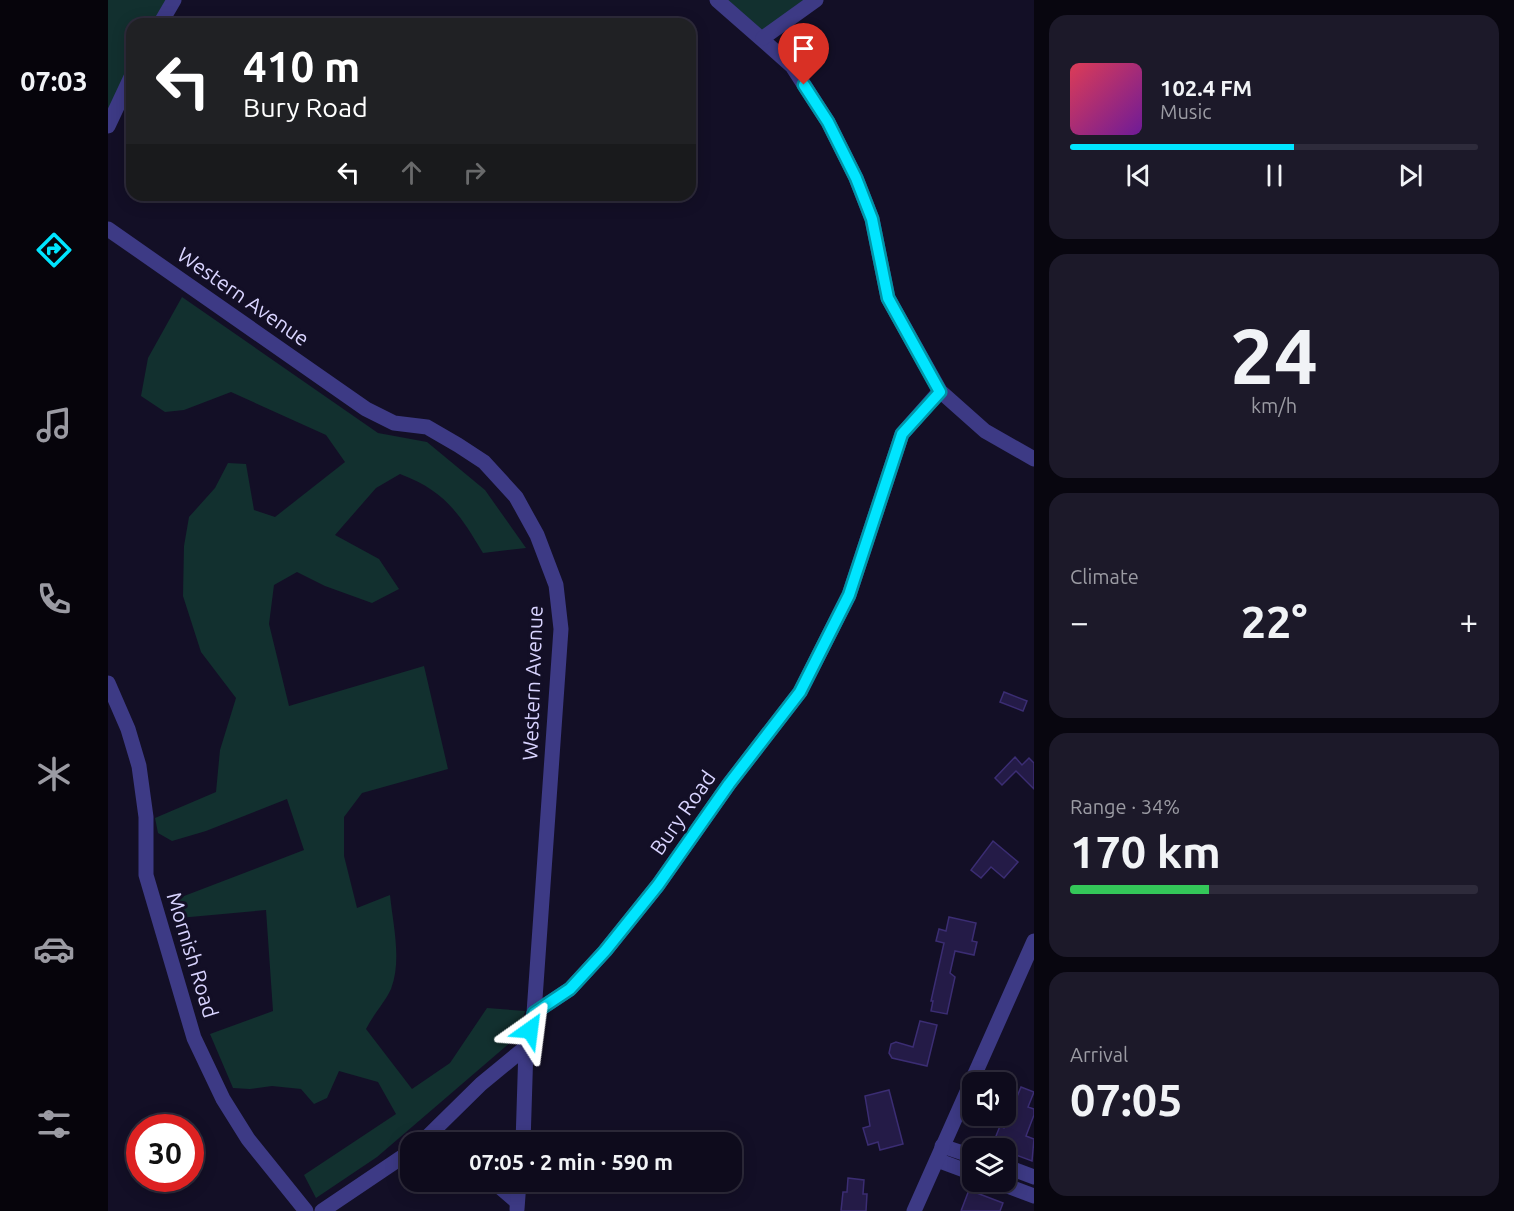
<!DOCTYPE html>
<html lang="en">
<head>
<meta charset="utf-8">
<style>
	:root { --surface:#0e0b1c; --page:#1c1929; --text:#f1f3f6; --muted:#9b9ba3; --line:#2e2b3b; --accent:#00e5ff }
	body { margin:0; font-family:Ubuntu,sans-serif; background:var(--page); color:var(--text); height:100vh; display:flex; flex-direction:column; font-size:22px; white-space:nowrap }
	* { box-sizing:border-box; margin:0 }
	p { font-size:20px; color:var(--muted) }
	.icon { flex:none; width:33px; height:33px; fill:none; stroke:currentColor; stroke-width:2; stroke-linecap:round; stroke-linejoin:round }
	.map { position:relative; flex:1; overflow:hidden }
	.panel { display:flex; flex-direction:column; gap:15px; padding:15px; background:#08060f; width:480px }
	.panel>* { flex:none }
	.guide { position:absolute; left:18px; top:18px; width:570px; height:183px; border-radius:18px; box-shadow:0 3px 15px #0003,0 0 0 2px var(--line); background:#202124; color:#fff; overflow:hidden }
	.tools { position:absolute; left:854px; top:1072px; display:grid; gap:12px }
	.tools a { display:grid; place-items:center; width:54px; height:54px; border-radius:12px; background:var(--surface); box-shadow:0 3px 15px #0003,0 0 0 2px var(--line); font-size:30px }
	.speed { position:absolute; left:18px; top:1114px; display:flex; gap:12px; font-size:30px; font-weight:700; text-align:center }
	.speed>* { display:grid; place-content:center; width:78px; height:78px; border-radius:50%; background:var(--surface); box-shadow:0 3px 15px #0003,0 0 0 2px var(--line); line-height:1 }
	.speed .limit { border:9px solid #d22; background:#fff; color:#111 }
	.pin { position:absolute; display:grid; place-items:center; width:51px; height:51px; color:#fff; margin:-62px -26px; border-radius:50% 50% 50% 0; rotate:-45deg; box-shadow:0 0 6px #0007 }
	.pin .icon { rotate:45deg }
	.me { position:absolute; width:66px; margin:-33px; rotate:31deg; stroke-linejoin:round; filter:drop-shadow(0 0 4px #0008) }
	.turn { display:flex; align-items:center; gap:21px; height:126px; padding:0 18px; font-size:27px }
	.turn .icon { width:78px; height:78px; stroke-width:2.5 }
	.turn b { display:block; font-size:42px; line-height:51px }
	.lanes { display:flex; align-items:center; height:57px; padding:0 18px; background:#0003; justify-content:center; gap:30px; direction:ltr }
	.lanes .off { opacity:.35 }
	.big { font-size:45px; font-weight:700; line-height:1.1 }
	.panel .widget { flex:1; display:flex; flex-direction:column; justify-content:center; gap:9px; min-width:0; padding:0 21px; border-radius:18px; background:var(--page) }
	.panel .dial { align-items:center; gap:0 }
	.dial b { font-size:78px; line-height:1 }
	.song { display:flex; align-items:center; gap:18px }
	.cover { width:72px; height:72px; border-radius:9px; background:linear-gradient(135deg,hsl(350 70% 55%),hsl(280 70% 35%)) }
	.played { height:6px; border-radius:3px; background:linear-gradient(90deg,var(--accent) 55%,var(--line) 55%) }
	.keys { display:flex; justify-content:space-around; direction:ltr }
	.heat { display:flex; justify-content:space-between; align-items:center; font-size:33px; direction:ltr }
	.charge { height:9px; border-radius:4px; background:linear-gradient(90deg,#34c759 34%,var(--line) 0) }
	.trip { position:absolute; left:292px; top:1132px; width:342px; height:60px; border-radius:18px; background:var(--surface); box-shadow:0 3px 15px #0003,0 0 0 2px var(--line); font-weight:700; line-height:60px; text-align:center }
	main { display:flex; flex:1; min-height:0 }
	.tab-bar { display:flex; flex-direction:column; width:108px; justify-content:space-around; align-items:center; background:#06040b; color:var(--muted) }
	.tab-bar .icon { width:42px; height:42px }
	.tab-bar .current { color:var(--accent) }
	.tab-bar b { font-size:27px; color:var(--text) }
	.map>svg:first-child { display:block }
	.green { fill:#12302f }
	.building { fill:#241b47; stroke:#3b2d73; stroke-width:1.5 }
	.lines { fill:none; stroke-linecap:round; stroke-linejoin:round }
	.minor { stroke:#3d3a85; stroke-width:15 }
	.tertiary { stroke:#3d3a85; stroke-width:15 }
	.route-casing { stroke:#0095a6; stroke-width:15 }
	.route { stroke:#00e5ff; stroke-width:10 }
	.labels { text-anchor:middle; stroke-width:6; stroke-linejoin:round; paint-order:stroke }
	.street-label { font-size:21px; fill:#d9d4ff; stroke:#130f26 }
</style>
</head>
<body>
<main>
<nav class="tab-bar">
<b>07:03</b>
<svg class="icon current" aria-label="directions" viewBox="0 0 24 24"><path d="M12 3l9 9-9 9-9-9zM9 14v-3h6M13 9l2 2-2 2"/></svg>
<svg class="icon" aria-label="music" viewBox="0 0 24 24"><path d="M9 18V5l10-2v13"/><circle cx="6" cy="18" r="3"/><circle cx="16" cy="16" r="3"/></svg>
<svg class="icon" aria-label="phone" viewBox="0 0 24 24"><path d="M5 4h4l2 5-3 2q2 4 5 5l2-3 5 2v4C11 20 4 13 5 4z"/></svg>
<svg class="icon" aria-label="climate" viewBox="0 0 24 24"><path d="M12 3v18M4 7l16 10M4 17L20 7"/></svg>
<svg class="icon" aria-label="car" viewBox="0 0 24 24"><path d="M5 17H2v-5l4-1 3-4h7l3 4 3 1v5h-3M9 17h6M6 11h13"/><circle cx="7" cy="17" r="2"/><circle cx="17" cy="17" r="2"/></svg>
<svg class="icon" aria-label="filters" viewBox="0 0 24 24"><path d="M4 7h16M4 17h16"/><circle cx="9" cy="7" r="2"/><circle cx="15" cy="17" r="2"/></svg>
</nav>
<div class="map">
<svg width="926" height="1211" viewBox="0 0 926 1211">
	<rect width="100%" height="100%" fill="#130f26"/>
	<g class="green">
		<path d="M0,0H66L52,24H24V75L0,126Z"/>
		<path d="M609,0H708L655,38Z"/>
		<path d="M74,297L270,433L319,442L377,490L418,548L375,553C351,513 337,491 292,474L268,488L227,535L271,559L291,589L264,603L217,586L189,572L166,585L161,624L181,706L316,666L340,769L254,793L236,817V856L249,908L282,895C285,925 294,960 283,989C277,1002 265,1015 258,1029L304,1089L342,1063L379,1008L417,1011L410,1036L269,1157L208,1198L196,1175L288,1114L270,1082L231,1071L219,1098L206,1104L193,1089L164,1086L142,1089L125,1088L102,1034L165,1011L158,910L71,918L63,901L196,850L179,799L98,831L64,841L50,833L47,818L108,792L112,750L128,698L93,652L75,596L76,546L81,517L107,488L120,463L138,464L146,510L167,517L237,462L218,435L123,392L76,410L57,412L33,396L40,358Z"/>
	</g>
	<g class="building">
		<path d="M896,692L919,701L915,711L892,702Z"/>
		<path d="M907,757L914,765L921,758L926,763V789L908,771L894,785L887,778Z"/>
		<path d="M885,841L910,862L896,878L883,867L873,878L863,870Z"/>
		<path d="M841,917L868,923L864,941L869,942L866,955L847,951L842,973L847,977L839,1014L823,1011L825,1001H823L836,943L828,941L831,929L838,931Z"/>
		<path d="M812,1021L829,1025L819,1066L784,1058L781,1053L783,1044L788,1042L805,1047Z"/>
		<path d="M913,1087L926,1092L920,1107L926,1109V1115L918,1136L926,1139L924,1161L884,1146L892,1126L896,1128L904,1109L901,1108L905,1098L908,1099Z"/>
		<path d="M781,1090L795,1144L772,1150L770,1142L760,1145L755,1128L762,1126L757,1096Z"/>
		<path d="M740,1178L756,1180L755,1194H759L758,1211H733L735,1192H739Z"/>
		<path d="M861,1190L895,1203L892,1211H853Z"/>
	</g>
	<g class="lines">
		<g class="minor">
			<path d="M609,0L684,66L720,122L748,178L764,219L780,298L832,391L877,431L926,459"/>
			<path d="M655,38L708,0"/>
			<path d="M0,229L258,409L286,423L319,427L350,445L376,462L408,497L429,535L448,585L453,629L426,1013L418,1047L415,1143"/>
			<path d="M0,683L20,729L31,766L38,817V875L86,1038L115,1099L140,1139L198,1211"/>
			<path d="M426,1013L462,989L497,951L550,885L621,784L692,692L741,595L794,434L832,391"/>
			<path d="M313,1143L373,1084L418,1047"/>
			<path d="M834,1146L864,1156"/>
			<path d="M829,1160L864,1173"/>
			<path d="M897,1166L926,1177"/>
			<path d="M386,1182L409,1202"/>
			<path d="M889,1182L926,1196"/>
			<path d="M409,1209L411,1182"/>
			<path d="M214,1211L303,1151"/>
		</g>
		<g class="tertiary">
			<path d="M52,24L66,0"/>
			<path d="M0,126L24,75"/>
			<path d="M806,1211L926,941"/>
		</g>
	</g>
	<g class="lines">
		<defs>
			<path id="route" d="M422,1030L426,1013L462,989L497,951L550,885L621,784L692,692L741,595L794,434L832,392L780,298L764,219L748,178L720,122L696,85"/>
		</defs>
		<use href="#route" class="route-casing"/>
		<use href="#route" class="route"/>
	</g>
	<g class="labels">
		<g class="street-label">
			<text transform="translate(135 297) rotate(35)" y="7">Western Avenue</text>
			<text transform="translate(425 683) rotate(-88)" y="7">Western Avenue</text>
			<text transform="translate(575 813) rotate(-55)" y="7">Bury Road</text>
			<text transform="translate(84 955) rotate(73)" y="7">Mornish Road</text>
		</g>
	</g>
</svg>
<div class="tools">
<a><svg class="icon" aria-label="sound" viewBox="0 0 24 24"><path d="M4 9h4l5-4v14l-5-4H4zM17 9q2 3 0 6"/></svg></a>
<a><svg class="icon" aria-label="layers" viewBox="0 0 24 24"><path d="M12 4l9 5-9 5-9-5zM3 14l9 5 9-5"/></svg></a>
</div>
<div class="speed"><div class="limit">30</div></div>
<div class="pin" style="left:696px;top:85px;background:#d93025"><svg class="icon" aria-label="arrive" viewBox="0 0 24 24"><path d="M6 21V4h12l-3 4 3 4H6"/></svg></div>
<svg class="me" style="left:422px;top:1030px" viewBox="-20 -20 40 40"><path d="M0-17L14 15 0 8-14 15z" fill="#00e5ff" stroke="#fff" stroke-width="4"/></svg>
<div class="trip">07:05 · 2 min · 590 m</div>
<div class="guide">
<div class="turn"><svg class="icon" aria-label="left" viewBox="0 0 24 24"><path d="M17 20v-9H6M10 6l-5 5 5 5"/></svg><div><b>410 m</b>Bury Road</div></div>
<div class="lanes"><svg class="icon" aria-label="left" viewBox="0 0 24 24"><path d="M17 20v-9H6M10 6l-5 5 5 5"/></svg><svg class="icon off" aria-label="ahead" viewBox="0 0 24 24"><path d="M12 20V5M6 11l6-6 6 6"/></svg><svg class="icon off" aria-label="right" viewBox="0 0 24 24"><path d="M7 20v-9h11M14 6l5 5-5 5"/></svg></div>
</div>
</div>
<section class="panel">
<div class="widget">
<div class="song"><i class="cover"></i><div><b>102.4 FM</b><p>Music</p></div></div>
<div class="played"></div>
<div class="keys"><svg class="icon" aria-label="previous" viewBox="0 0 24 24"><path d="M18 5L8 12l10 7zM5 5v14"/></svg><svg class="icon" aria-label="pause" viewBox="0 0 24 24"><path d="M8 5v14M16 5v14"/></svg><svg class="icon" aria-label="next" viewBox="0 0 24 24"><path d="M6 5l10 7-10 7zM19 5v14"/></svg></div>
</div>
<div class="widget dial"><b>24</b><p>km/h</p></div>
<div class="widget"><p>Climate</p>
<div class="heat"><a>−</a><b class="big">22°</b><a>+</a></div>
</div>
<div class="widget"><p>Range · 34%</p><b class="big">170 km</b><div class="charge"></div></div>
<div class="widget"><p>Arrival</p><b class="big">07:05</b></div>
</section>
</main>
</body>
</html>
